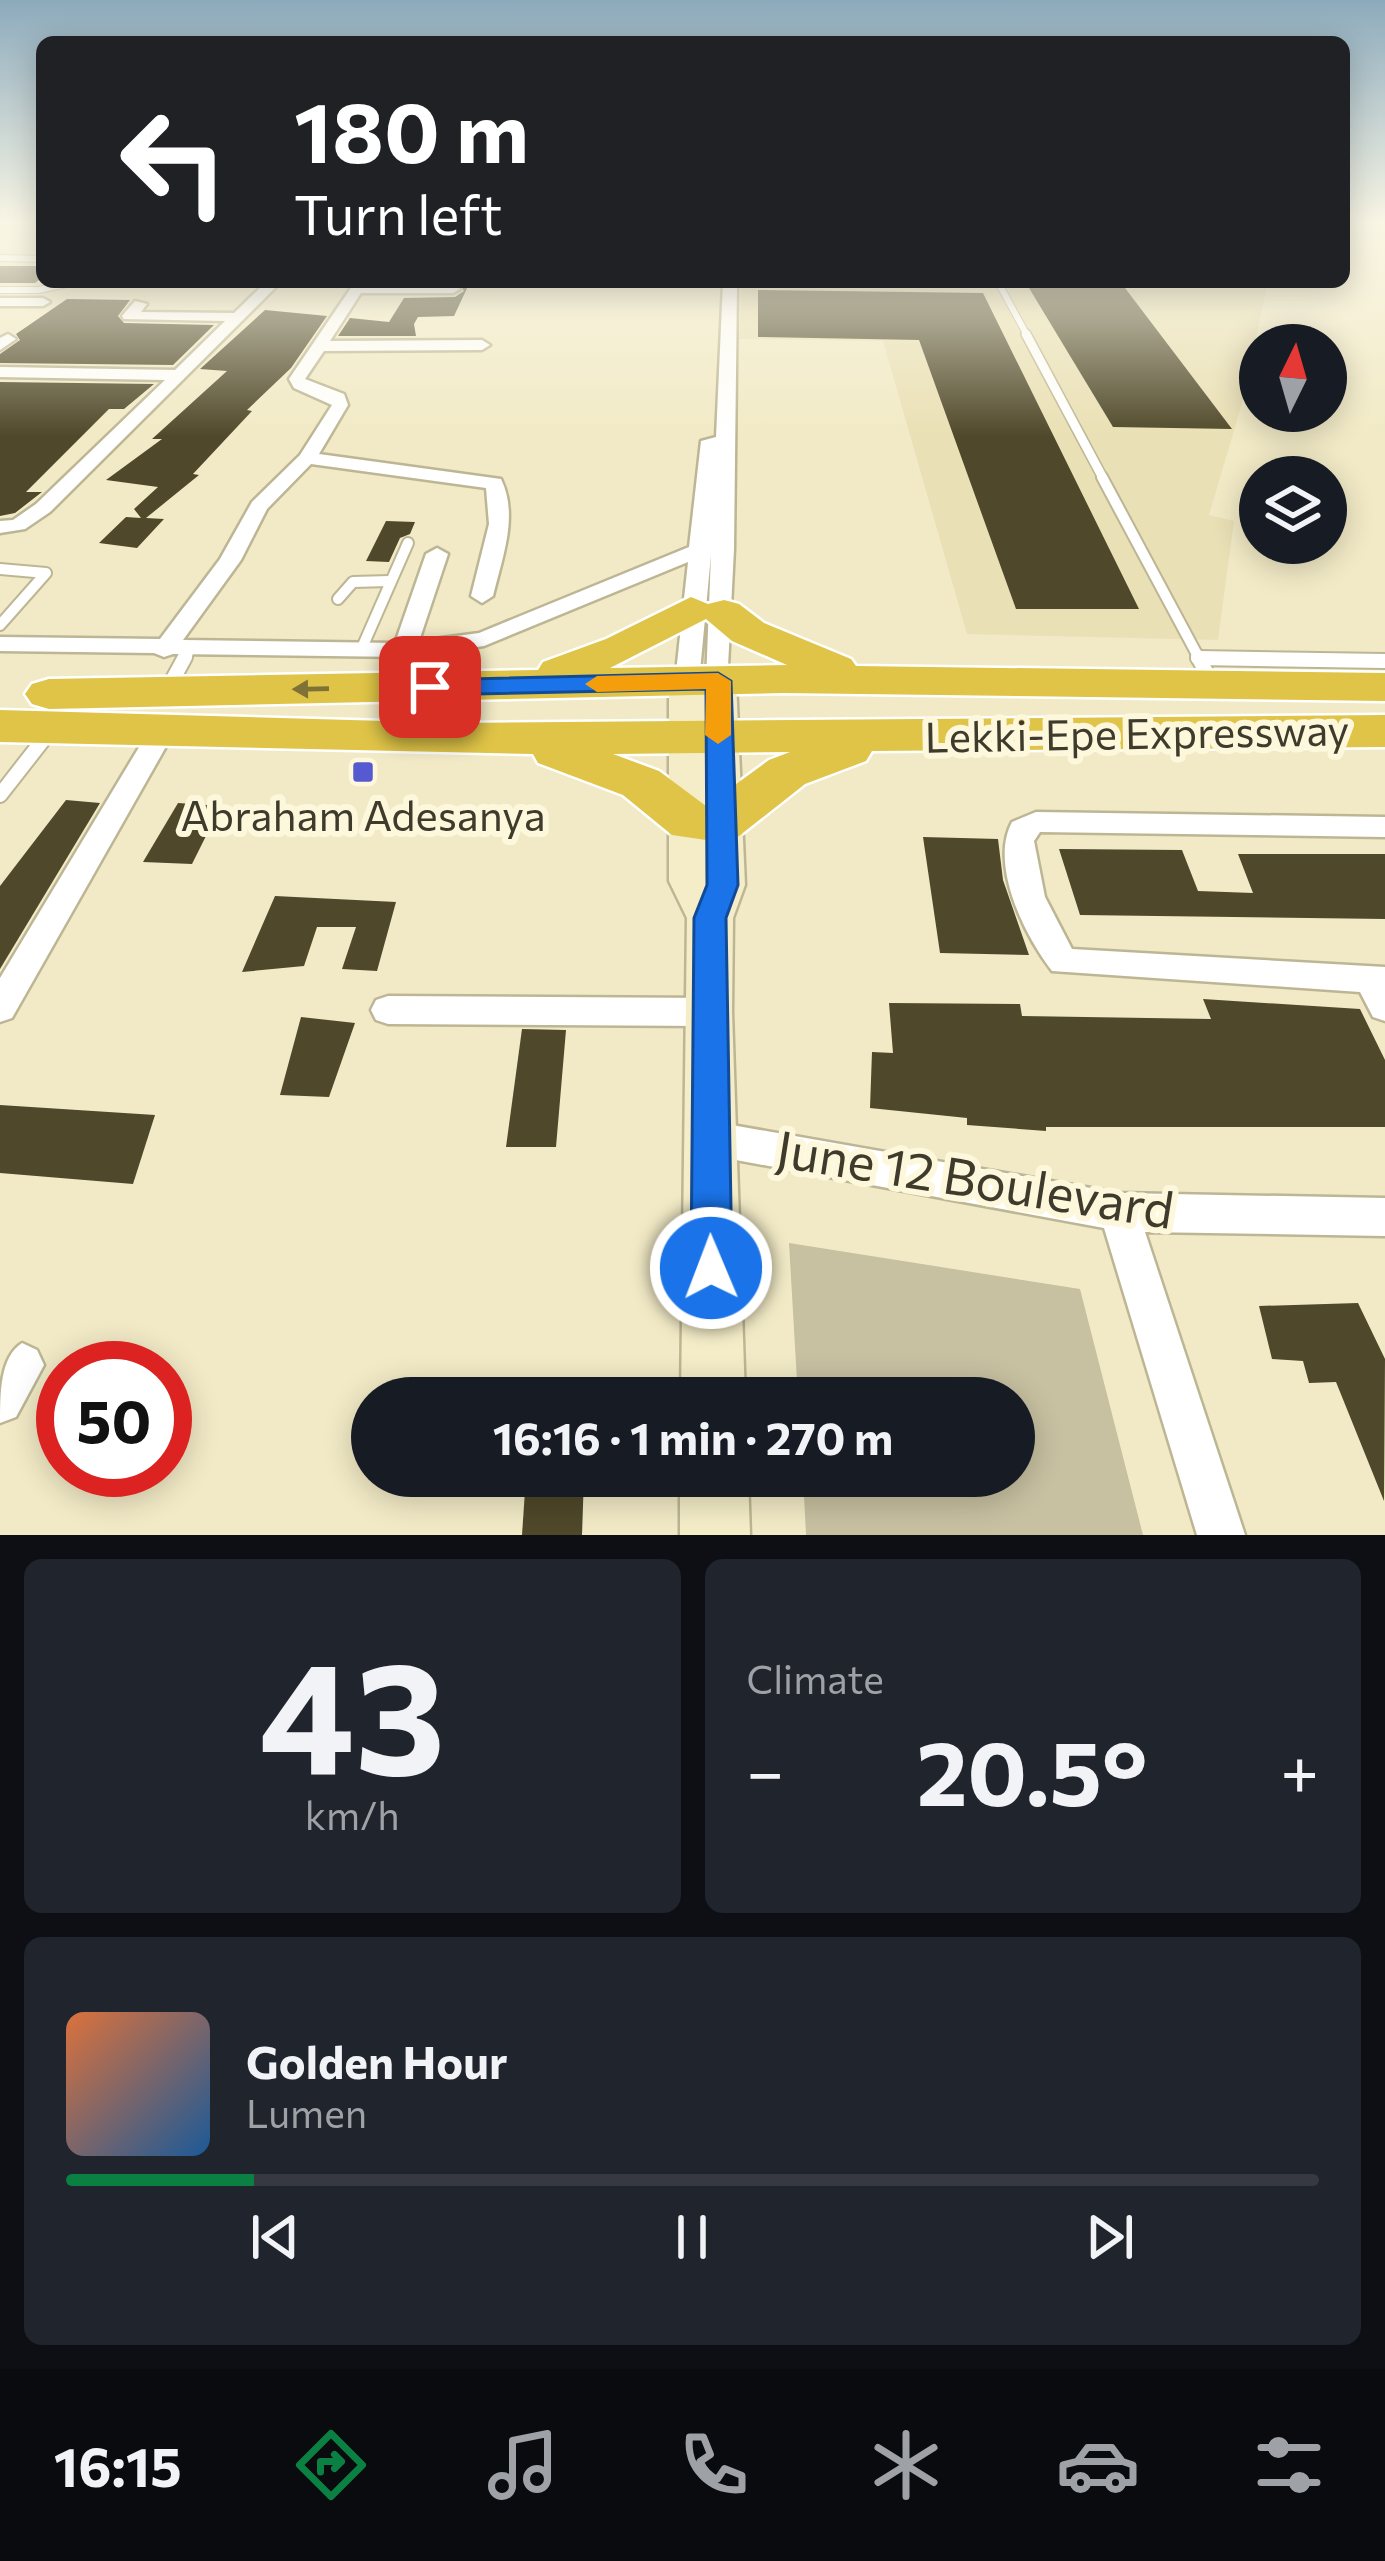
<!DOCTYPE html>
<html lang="en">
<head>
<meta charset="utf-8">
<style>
	:root { --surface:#171b24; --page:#20242c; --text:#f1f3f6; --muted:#9ea1a6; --line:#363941; --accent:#0b8043 }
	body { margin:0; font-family:Commissioner,sans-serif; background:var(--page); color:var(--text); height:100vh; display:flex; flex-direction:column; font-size:45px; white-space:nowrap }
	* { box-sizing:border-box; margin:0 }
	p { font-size:39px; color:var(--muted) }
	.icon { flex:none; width:66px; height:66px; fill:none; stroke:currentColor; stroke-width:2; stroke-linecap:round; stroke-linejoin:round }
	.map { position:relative; height:1535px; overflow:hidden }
	.panel { display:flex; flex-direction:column; gap:24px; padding:24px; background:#0d0f14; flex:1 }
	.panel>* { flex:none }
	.guide { position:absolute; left:36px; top:36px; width:1314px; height:252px; border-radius:18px; box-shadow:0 6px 30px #0003; background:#202124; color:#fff; overflow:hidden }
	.needle { width:78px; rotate:5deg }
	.buttons { position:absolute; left:1239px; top:324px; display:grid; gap:24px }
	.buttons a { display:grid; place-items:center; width:108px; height:108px; border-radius:50%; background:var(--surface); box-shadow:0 6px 30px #0003; font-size:60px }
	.speed { position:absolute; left:36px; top:1341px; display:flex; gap:24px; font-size:60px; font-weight:700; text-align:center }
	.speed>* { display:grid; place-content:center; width:156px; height:156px; border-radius:50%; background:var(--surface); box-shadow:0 6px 30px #0003; line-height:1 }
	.speed .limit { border:18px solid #d22; background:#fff; color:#111 }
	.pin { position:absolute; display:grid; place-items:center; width:102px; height:102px; color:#fff; margin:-51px; border-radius:24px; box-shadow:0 6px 18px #0006 }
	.me { position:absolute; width:132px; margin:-66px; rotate:359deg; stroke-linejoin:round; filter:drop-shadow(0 0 9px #0008) }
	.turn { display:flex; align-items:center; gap:42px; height:252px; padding:0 60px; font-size:54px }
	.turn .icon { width:156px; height:156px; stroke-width:2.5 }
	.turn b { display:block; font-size:84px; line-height:102px }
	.big { font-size:90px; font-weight:700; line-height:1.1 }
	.panel .widget { flex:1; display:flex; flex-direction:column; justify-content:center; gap:18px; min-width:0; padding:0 42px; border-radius:18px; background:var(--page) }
	.panel .dial { align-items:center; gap:0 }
	.dial b { font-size:156px; line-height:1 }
	.song { display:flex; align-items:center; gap:36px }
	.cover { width:144px; height:144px; border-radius:18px; background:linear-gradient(135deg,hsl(20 70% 55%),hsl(210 70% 35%)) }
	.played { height:12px; border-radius:6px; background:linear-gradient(90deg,var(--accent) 15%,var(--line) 15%) }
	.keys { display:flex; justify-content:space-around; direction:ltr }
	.heat { display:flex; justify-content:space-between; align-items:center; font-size:66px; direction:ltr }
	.panel .tiles { flex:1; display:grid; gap:24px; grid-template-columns:1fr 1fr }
	.widget:last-child { grid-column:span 2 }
	.trip { position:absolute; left:351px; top:1377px; width:684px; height:120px; border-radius:60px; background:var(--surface); box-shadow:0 6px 30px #0003; font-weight:700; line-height:120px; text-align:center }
	.tab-bar { display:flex; height:192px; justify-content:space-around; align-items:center; background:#090b0e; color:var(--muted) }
	.tab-bar .icon { width:84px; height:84px }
	.tab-bar .selected { color:var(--accent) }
	.tab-bar b { font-size:54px; color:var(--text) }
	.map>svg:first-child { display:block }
	.built { fill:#eae0b5 }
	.green { fill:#c7c0a1 }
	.building { fill:#4f482a }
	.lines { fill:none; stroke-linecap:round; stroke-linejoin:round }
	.lane-far3-casing { stroke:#bdb694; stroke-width:8 }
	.lane-far2-casing { stroke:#bdb694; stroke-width:12 }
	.lane-far1-casing { stroke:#bdb694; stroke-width:14 }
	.lane-casing { stroke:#bdb694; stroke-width:18 }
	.street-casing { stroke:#bdb694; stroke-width:5 }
	.secondary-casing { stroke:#bdb694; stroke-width:5 }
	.highway-casing { stroke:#fff; stroke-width:5 }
	.lane-far3 { stroke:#fff; stroke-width:6 }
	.lane-far2 { stroke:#fff; stroke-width:9 }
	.lane-far1 { stroke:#fff; stroke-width:10 }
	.lane { stroke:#fff; stroke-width:14 }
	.street { fill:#fff; fill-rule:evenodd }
	.secondary { fill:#f5edc8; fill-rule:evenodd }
	.highway { fill:#dfc447; fill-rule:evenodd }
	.oneway { fill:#7e7237 }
	.route { fill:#1a73e8; stroke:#114b97; stroke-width:3 }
	.slow { fill:#f59e0b }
	.poi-dot { fill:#565ad1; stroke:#fdf7db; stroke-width:4.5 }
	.labels { text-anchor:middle; stroke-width:12; stroke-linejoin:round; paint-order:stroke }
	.street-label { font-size:42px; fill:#3e3b2d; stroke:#fdf7db }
	.poi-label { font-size:42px; fill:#3e3b2d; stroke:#fdf7db }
	.near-street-label { font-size:51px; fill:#3e3b2d; stroke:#fdf7db }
</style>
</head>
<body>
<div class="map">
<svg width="1385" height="1535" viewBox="0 0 1385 1535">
	<rect width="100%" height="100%" fill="#f2eac6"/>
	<path class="built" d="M742,282H1268L1241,407L1209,515L1234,521L1218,640L967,634L883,341L739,339Z"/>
	<path class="green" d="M789,1243L1080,1289L1143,1535H806L803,1476H1014V1398H798Z"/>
	<g class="building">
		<path d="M0,266H42V278L35,283H0Z"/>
		<path d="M457,282H470L454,316L418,317L414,324L416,336H338L350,318L389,322L404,298L455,297L464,291Z"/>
		<path d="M1026,283L1122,284L1232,429L1113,427Z"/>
		<path d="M758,290L983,293L1139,609H1016L919,340L758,337Z"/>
		<path d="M67,299L130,300L118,316L124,323L214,325L173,365L0,363V354L20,340L16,334Z"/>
		<path d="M265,310L327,316L291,368L247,410L252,411L193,474L199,475L146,518L164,519L137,548L99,543L126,517L141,518L134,509L158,487L106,480L162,439H152L227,371L200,369Z"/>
		<path d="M0,382L154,384L124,409H109L26,492H42L15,513L0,516Z"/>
		<path d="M386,521L415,522L410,534L400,538L389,562L366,561Z"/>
		<path d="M66,800L100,803L0,969V886Z"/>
		<path d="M178,803L221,806L192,864L143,862Z"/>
		<path d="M923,837L998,839L1003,880L1029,955L940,953Z"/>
		<path d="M1059,849L1182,850L1198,891L1253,893L1238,854H1385V919L1080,915Z"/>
		<path d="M275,896L396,902L377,971L342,969L356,927H317L304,966L242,972Z"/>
		<path d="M1203,999L1360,1009L1385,1060V1127H1046V1131L967,1125V1118L870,1108L872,1052L893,1053L889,1003L1020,1004L1022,1016L1211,1019Z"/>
		<path d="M301,1017L355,1023L329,1097L280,1095Z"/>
		<path d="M522,1029L566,1030L556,1147H506Z"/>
		<path d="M0,1105L155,1115L133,1184L0,1173Z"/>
		<path d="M1358,1303L1385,1359L1384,1501L1336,1382L1309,1383L1303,1361L1272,1359L1259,1306Z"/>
		<path d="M526,1476H584L582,1535H522Z"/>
	</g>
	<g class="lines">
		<defs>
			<g id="lane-far3">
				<path d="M0,258L42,259"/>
				<path d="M998,282L1028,337"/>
				<path d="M0,290H39L76,282"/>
			</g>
			<path id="lane-far2" d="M1026,334L1104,480"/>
			<g id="lane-far1">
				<path d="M1102,477L1200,660"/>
				<path d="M0,569L46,573L0,625"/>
				<path d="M338,599L353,582L390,581"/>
				<path d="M361,650L408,543"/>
				<path d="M1198,658L1347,660"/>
				<path d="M184,660L190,649"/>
			</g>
			<g id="lane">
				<path d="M1198,657L1212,683"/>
				<path d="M1198,658L1385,661"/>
				<path d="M166,692L185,657"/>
				<path d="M0,795L50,731"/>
			</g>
			<g id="street">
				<path d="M266,282H281L50,512L25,529L0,533V521L13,520L36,504L165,380L0,377V367L175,370L225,321L124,319L122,316L135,301L147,304L141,312L234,313Z"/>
				<path d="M355,282L453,285L460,289L453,293H361L330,341L482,340L490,345L482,350L324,351L305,379L344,394L348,405L319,454L501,479C519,516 502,558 493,596L482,603L471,596L489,524L486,488L311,464L267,509L241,560L183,640L395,643L426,554L437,548L448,554L419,641L479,633L689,547L701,441L716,437L723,282H737L734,549L727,686H709L706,681L711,555L699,682L687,690L675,682L688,562L484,646L404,657L173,654L164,657L154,653L0,651V637L160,639L220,559L252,502L300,455L332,405L294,388L289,379Z"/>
				<path d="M0,298H43L50,302L43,306H0Z"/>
				<path d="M8,334L16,339L0,350V338Z"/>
				<path d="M163,721L176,729L12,1018L0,1022V978L150,729Z"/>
				<path d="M1036,812L1385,817V837L1040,832L1034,841L1045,897L1072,949L1385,967V1021L1373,1017L1360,992L1052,971C1025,936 989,865 1012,822Z"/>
				<path d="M388,996L708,998L720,1002L725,1012L720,1022L708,1026L388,1024L376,1020L371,1010L376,1000Z"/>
				<path d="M709,1121L1119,1193L1385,1198V1236L1145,1232L1245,1535H1197L1104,1228L709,1155L696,1150L690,1138L696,1126Z"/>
				<path d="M22,1343L37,1350L44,1365L16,1417L0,1423C0,1393 0,1357 22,1343Z"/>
			</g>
			<g id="secondary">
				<path d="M718,670L731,673L736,681L745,885L733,918L732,1012L745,1398H681L687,918L669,881V682L674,674L687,671L702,678Z"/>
				<path d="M680,1476H748L750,1535H680Z"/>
			</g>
			<g id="highway">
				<path d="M691,597L708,604L724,600L739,604L764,623L851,659L856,666L1385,673V701L783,693L49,709L32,704L25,694L32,684L49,679L538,670L543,662L606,639ZM706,619L732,641L787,665L610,668Z"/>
				<path d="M0,710L455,723L1385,715V747L872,751L866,761L805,784L739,836L720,842L672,835L623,795L538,763L533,754L0,742ZM790,752L769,760L706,806L659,771L613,754Z"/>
			</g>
		</defs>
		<use href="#lane-far3" class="lane-far3-casing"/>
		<use href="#lane-far2" class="lane-far2-casing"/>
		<use href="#lane-far1" class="lane-far1-casing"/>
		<use href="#lane" class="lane-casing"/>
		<use href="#street" class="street-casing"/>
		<use href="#secondary" class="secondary-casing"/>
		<use href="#highway" class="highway-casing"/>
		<use href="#lane-far3" class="lane-far3"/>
		<use href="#lane-far2" class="lane-far2"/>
		<use href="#lane-far1" class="lane-far1"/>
		<use href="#lane" class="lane"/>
		<use href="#street" class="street"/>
		<use href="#secondary" class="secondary"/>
		<use href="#highway" class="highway"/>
	</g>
	<defs><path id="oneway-solid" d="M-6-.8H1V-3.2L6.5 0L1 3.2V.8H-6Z" transform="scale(3)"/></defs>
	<use class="oneway" href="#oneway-solid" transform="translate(311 689) rotate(179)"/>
	<linearGradient id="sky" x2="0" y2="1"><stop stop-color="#8caabc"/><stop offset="0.51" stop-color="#f9f6e5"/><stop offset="1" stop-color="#f9f6e5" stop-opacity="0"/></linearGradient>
	<rect width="1385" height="437" fill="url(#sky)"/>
	<path class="route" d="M718,673L731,681L738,885L726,918L732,1268L726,1283L711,1289L697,1283L691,1268L694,918L707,885L706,689L430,695L418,687L430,680Z"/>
	<path class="slow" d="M718,673L731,681V735L718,744L705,735L706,689L597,692L585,684L597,676Z"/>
	<rect class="poi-dot" x="351" y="760" width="24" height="24" rx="6"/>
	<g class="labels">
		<g class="street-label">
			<text transform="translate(1137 734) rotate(-1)" y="15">Lekki-Epe Expressway</text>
		</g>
		<g class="poi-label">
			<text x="363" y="831">Abraham Adesanya</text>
		</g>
		<g class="near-street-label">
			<text transform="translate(975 1180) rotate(9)" y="18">June 12 Boulevard</text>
		</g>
	</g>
</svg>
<div class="buttons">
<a><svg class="needle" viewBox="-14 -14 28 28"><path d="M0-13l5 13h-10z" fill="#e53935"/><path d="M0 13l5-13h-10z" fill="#9ea1a6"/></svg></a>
<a><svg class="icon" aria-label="layers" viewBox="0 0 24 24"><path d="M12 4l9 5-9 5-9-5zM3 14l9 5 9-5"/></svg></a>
</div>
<div class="speed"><div class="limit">50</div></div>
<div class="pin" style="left:430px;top:687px;background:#d93025"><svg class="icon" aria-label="arrive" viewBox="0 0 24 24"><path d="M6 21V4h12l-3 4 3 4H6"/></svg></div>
<svg class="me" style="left:711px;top:1268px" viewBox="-20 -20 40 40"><circle r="17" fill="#1a73e8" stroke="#fff" stroke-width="3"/><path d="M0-11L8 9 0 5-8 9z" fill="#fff"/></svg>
<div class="trip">16:16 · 1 min · 270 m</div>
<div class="guide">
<div class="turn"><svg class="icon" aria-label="left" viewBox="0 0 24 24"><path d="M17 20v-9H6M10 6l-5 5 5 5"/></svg><div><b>180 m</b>Turn left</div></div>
</div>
</div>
<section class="panel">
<div class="tiles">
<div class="widget dial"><b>43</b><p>km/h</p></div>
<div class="widget"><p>Climate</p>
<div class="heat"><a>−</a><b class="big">20.5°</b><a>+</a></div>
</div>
<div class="widget">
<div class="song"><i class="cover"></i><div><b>Golden Hour</b><p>Lumen</p></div></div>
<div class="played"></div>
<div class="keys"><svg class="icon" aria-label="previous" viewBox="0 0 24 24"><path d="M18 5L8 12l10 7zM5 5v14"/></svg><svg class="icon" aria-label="pause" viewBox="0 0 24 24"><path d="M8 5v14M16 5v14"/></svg><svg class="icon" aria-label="next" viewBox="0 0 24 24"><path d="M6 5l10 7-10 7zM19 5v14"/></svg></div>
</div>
</div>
</section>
<nav class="tab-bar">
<b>16:15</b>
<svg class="icon selected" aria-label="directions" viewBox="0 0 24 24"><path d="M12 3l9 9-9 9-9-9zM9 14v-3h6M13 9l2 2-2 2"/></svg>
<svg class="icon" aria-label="music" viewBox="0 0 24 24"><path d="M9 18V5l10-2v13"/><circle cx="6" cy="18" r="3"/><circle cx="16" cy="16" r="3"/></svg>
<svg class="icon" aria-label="phone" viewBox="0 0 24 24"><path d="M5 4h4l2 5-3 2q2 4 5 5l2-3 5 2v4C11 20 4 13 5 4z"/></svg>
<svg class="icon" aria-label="climate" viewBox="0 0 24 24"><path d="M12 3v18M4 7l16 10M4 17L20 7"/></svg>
<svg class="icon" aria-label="car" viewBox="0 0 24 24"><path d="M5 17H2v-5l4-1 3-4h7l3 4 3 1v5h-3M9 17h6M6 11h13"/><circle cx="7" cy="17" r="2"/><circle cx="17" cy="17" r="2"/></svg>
<svg class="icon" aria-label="filters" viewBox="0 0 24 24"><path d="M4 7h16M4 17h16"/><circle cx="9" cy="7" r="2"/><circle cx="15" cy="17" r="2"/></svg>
</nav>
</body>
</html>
